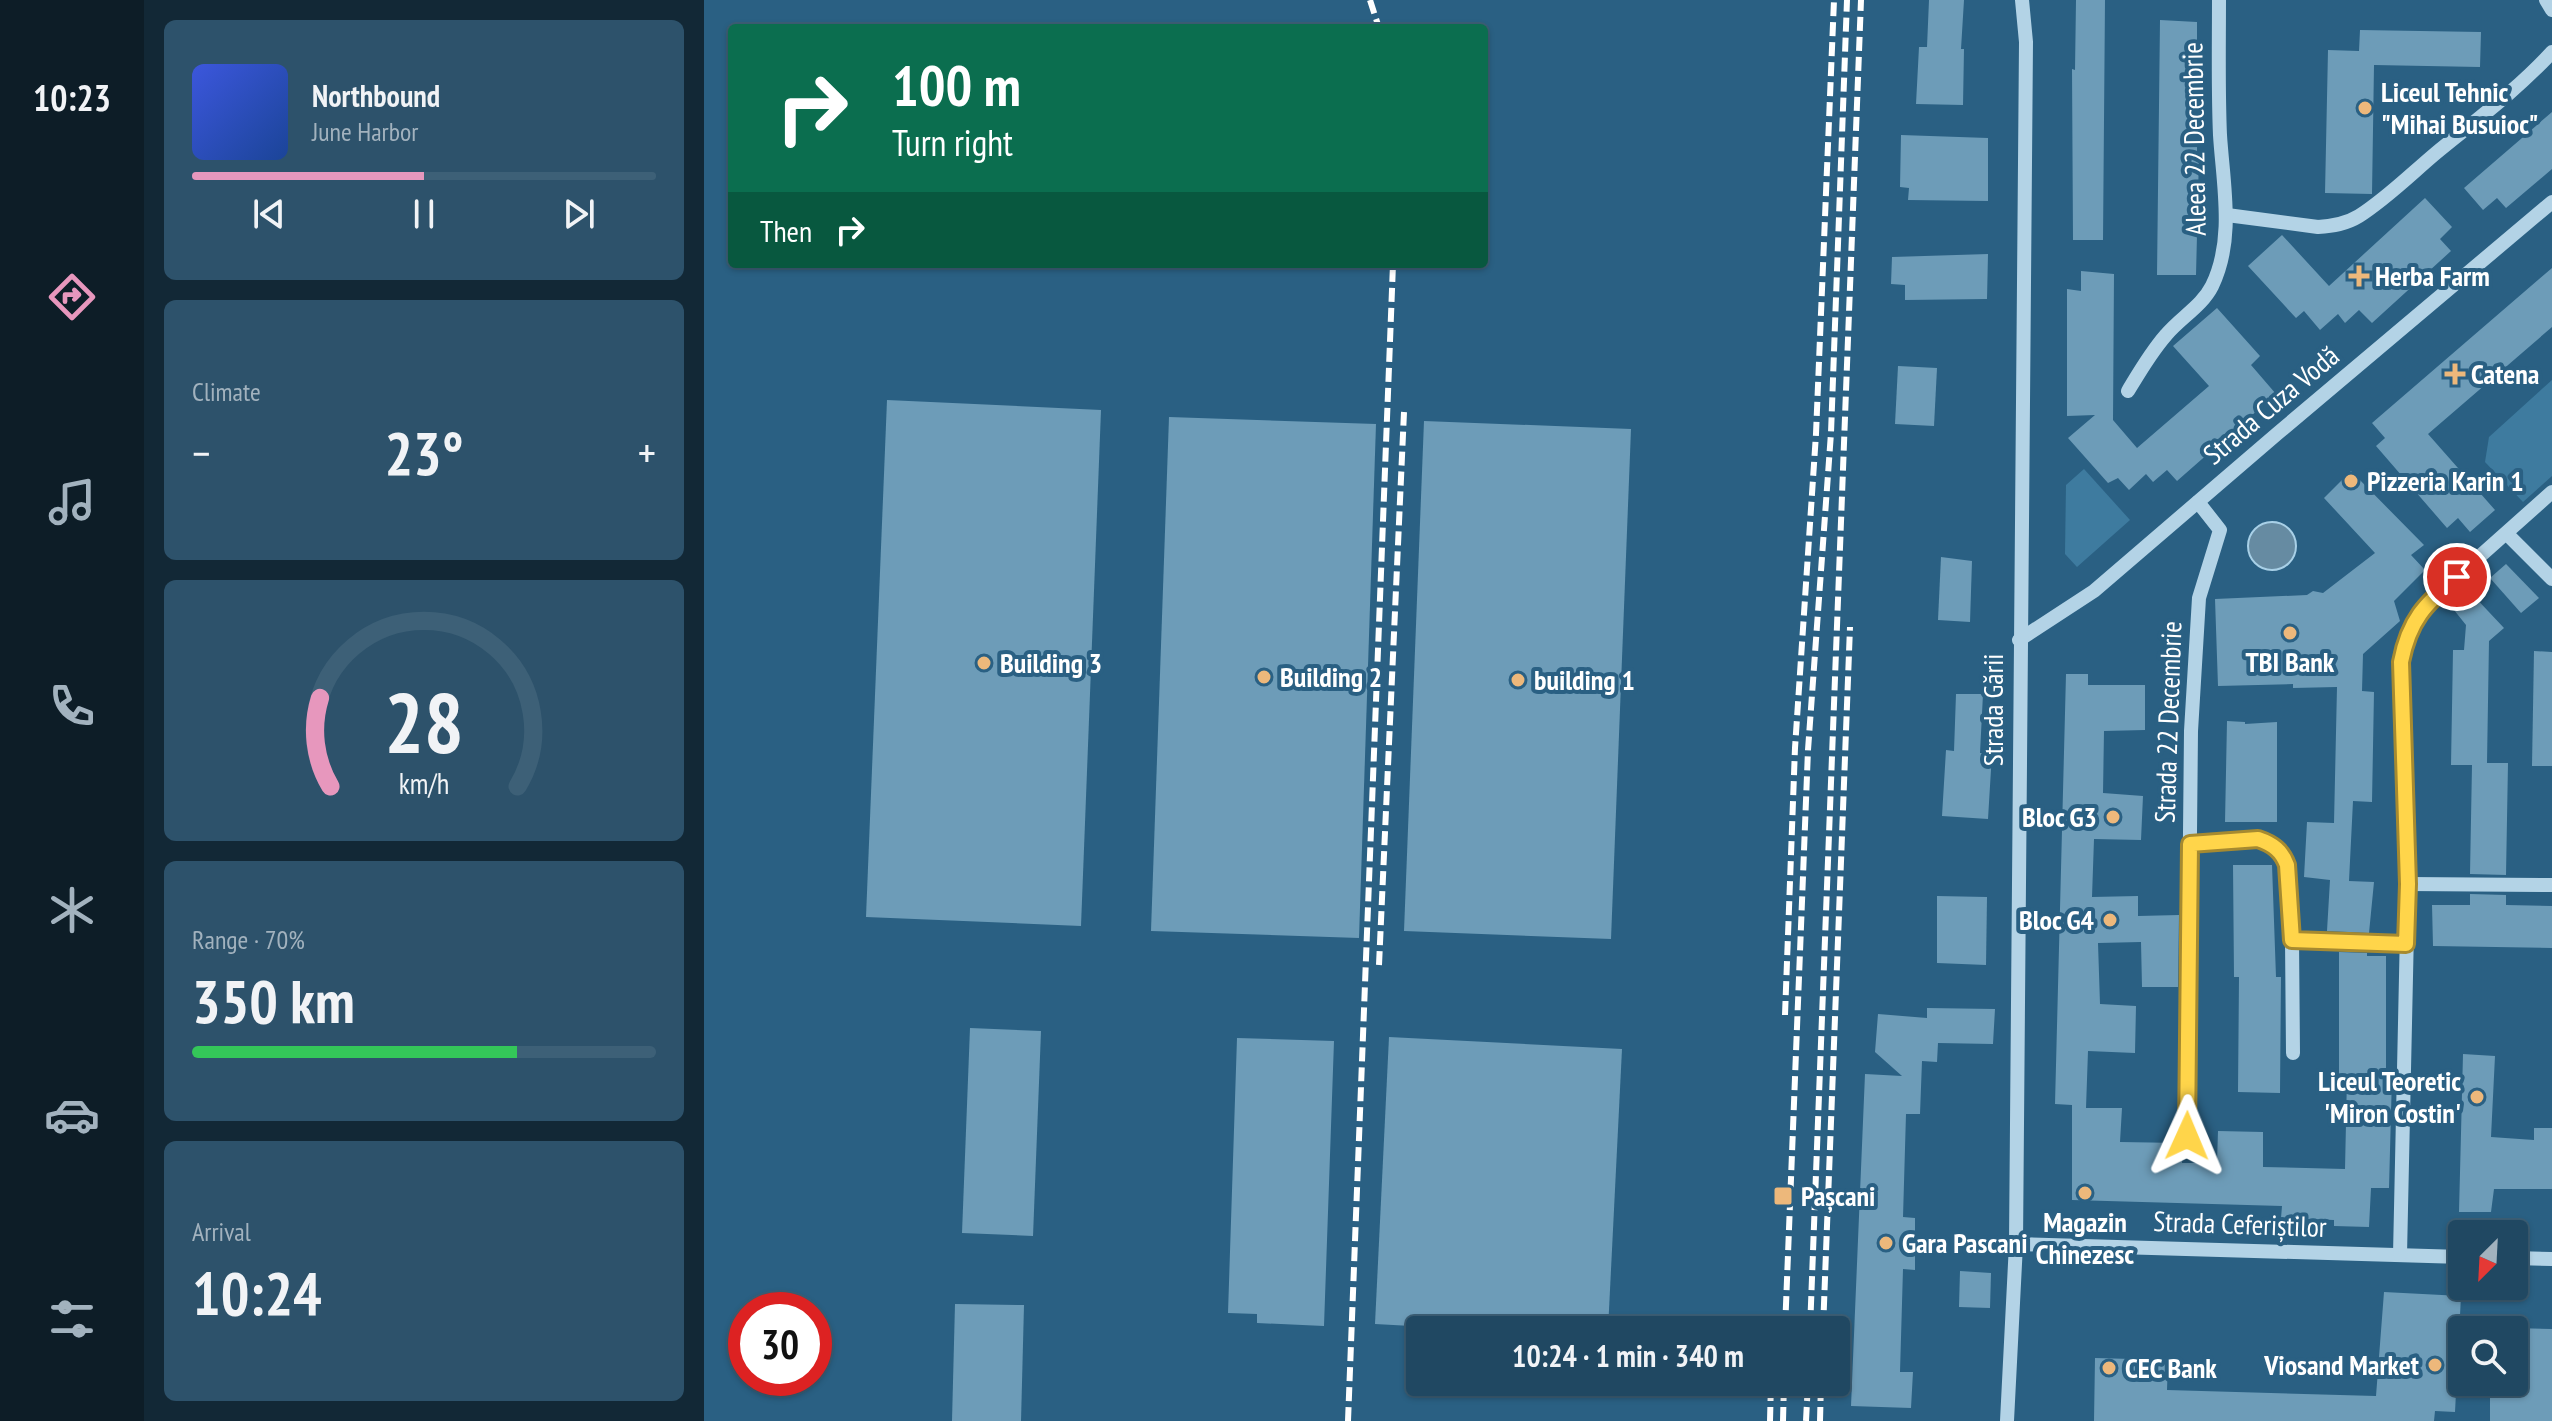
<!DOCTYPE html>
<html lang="en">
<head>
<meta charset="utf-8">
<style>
	:root { --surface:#204862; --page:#2d526b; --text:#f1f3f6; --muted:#a2b2be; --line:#3d6077; --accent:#e797bd }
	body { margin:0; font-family:"PT Sans Narrow",sans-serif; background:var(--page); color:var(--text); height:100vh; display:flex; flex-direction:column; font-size:30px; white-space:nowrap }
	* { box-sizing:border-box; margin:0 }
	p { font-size:26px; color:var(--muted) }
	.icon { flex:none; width:44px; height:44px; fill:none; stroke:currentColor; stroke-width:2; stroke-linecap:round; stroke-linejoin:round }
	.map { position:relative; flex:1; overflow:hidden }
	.drawer { display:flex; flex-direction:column; gap:20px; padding:20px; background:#122836; width:560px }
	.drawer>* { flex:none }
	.top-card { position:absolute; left:24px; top:24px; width:760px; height:244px; border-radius:8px; box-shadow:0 2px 6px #0004,0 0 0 2px var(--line); background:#0b6e4f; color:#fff; overflow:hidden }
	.needle { width:52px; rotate:204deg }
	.buttons { position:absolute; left:1744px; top:1220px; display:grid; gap:16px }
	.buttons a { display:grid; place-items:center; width:80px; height:80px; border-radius:8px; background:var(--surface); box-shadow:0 2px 6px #0004,0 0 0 2px var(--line); font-size:40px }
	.speed { position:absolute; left:24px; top:1292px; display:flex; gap:16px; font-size:40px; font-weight:700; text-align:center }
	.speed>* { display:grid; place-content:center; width:104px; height:104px; border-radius:50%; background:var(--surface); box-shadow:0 2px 6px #0004,0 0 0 2px var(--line); line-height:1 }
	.speed .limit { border:12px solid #d22; background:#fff; color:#111 }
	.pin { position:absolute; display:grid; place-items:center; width:68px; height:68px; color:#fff; margin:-34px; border:4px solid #fff; border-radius:50%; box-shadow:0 2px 8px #0007 }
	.me { position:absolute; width:88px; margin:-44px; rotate:1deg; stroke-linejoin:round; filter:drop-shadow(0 0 6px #0008) }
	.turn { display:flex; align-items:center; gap:28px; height:168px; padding:0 32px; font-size:36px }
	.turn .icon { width:104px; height:104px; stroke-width:2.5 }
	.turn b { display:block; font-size:56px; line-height:68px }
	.then { display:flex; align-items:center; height:76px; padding:0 32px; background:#0003; gap:16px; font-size:30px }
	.big { font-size:60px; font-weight:800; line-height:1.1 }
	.drawer .card { flex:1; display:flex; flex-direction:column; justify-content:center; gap:12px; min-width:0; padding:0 28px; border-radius:12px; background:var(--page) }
	.drawer .dial { align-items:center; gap:0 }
	.dial svg { height:208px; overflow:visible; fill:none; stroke:var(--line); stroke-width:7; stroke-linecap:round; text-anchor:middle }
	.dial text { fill:var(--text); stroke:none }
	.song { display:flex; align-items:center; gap:24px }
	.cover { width:96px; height:96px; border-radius:12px; background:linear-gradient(135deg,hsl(230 70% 55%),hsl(220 70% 35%)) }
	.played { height:8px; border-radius:4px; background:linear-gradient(90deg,var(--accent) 50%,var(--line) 50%) }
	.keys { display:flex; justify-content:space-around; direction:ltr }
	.heat { display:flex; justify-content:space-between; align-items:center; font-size:44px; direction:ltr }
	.charge { height:12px; border-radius:6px; background:linear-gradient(90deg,#34c759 70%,var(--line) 0) }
	.trip { position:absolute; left:702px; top:1316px; width:444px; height:80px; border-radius:8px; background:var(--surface); box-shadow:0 2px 6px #0004,0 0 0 2px var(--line); font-weight:800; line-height:80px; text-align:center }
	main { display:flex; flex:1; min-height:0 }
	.tab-bar { display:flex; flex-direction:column; width:144px; justify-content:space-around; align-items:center; background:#0d1d27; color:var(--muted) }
	.tab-bar .icon { width:56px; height:56px }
	.tab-bar .selected { color:var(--accent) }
	.tab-bar b { font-size:36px; color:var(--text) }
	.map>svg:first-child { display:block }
	.green { fill:#3e7b9f }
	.water { fill:#668ba2; stroke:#a8d0e7; stroke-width:2 }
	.building { fill:#6d9cb8 }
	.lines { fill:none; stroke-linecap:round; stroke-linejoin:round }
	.minor { stroke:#b3d3e6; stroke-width:14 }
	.rail { stroke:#fff; stroke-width:6; stroke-dasharray:14 6; stroke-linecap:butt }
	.route-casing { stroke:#a68a30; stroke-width:20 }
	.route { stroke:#ffd54a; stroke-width:14 }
	.poi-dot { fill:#edb87b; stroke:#2a6083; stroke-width:3 }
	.labels { text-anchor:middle; stroke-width:8; stroke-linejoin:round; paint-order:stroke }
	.poi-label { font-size:28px; font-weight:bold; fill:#fff; stroke:#2a6083; text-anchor:start }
	.street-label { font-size:28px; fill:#fff; stroke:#2a6083 }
</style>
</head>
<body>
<main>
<nav class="tab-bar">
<b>10:23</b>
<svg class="icon selected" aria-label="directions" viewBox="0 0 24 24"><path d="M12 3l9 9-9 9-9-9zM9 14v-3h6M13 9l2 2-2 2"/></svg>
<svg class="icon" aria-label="music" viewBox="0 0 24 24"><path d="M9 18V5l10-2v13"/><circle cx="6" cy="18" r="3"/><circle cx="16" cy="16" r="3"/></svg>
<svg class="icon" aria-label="phone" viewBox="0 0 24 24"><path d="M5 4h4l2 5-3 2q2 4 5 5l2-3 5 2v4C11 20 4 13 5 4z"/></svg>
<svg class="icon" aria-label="climate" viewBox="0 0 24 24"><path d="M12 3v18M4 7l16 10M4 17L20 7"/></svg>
<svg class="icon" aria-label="car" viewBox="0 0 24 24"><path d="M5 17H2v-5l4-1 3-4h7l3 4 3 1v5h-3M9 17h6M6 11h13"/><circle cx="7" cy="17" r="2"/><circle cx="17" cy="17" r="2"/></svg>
<svg class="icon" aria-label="filters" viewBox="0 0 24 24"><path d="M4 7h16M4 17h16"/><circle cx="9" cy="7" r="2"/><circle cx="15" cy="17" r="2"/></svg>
</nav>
<section class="drawer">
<div class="card">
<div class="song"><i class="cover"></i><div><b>Northbound</b><p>June Harbor</p></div></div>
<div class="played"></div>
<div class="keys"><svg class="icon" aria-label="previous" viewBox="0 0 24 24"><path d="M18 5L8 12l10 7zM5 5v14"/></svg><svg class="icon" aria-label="pause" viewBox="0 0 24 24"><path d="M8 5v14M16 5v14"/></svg><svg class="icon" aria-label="next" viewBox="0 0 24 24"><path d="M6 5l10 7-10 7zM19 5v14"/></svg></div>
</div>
<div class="card"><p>Climate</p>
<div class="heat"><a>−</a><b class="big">23°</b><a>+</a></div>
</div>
<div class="card dial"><svg viewBox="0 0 100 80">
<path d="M14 69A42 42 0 1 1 86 69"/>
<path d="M14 69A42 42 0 0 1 10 35" stroke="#e797bd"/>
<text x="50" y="56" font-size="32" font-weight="700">28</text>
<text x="50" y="72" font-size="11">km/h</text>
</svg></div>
<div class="card"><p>Range · 70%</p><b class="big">350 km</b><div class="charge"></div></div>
<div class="card"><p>Arrival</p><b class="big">10:24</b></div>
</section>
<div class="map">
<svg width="1848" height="1421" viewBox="0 0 1848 1421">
	<rect width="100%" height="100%" fill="#2a6083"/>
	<g class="green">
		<path d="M1848,380V476L1819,502L1781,462L1785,437Z"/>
		<path d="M1380,469L1426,520L1373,567L1361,554L1362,485Z"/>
	</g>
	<circle class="water" cx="1568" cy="546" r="24"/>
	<g class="building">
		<path d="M1225,0H1260L1257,49H1260L1259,105L1212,104L1215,47H1223Z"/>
		<path d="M1372,0H1401L1399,240H1369L1368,69L1371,70Z"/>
		<path d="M1456,20L1493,22V156H1495L1492,275H1453Z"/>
		<path d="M1656,30L1777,32L1776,67L1670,65L1668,194L1621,193L1624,50L1655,51Z"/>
		<path d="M1848,112V169L1802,208L1793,198L1779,210L1760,188Z"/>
		<path d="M1197,135L1284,138V201L1204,200L1205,188L1196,187Z"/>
		<path d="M1721,198L1748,227L1736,239L1747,251L1668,323L1655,310L1641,323L1634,314L1616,330L1600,311L1592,318L1544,266L1578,235L1625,286Z"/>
		<path d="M1284,254L1283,299L1201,300V285L1187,284L1188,257Z"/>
		<path d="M1848,268V327L1724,434L1791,510L1766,532L1754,518L1743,528L1672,446L1681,438L1668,423Z"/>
		<path d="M1377,271L1410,274L1409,420L1433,448L1505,386L1469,346L1513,308L1556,356L1547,365L1572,394L1473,481L1463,470L1449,482L1442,474L1425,490L1414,478L1404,483L1364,438L1391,415L1363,416V289L1377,291Z"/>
		<path d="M1194,366L1233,368L1230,426L1191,424Z"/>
		<path d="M183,400L397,410L377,926L162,917Z"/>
		<path d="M465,417L672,424L655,938L447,931Z"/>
		<path d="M720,421L927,429L907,939L700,931Z"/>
		<path d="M1647,471L1720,545L1707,555L1721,570L1690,601L1696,621L1659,654L1658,691L1670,692L1668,802L1649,801L1645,881L1670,882L1665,933L1623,931L1626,880L1600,877L1603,822L1630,823L1633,687L1589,688V684L1514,686L1511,599L1603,595L1609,591L1619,593L1671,553L1620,498Z"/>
		<path d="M1237,557L1268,561L1266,622L1234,620Z"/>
		<path d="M1802,564L1835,598L1817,613L1786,578Z"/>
		<path d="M1768,594L1800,628L1785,641L1783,763H1804L1802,875L1766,874L1768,765H1747L1749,650H1760L1762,625L1750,610Z"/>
		<path d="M1830,651L1848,652V766H1828Z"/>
		<path d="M1362,674H1384V685H1441V730L1400,731L1399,793L1439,796L1437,840L1390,839L1388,897L1434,896V916L1475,915L1474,987H1438L1437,942L1394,943L1396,1004L1432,1006L1431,1053L1384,1051L1382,1108H1418L1416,1142L1477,1143L1479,1145L1478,1163H1513L1514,1131L1559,1132V1167L1641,1169L1643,1077H1635V952L1663,953V956H1682V1076H1688L1685,1188H1667L1665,1227L1630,1226V1220L1577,1218L1578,1206L1368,1200V1105L1351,1104Z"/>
		<path d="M1252,694H1279L1276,753H1288L1284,819L1238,816L1242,750L1250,751Z"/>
		<path d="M1523,721L1541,722V724L1573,722V822H1521Z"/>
		<path d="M1529,865H1568L1572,977H1577L1576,1093L1534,1092L1535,977H1530Z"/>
		<path d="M1766,894L1802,895V905L1848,906V948L1729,946L1728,905H1766Z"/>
		<path d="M1233,896L1283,897L1282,965L1233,963Z"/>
		<path d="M1223,1008L1291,1009L1289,1044L1234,1043L1233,1062L1218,1061L1216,1114H1202L1199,1217L1211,1218V1270L1199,1269L1196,1372H1209L1207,1408L1147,1406L1161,1074L1198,1076L1171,1052L1174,1014L1223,1018Z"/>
		<path d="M266,1028L337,1031L329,1236L258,1233Z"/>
		<path d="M685,1037L918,1049L904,1330H780L671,1324Z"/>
		<path d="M533,1038L630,1041L620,1326L553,1323V1314L524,1313Z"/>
		<path d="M1759,1054L1791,1056L1787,1137L1830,1140V1128H1848V1189H1790L1787,1212H1755Z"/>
		<path d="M1256,1271L1287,1273L1286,1308L1255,1307Z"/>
		<path d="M1680,1292L1757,1296L1751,1412L1731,1411L1730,1421H1390L1391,1358L1464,1360L1463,1390L1672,1396Z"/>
		<path d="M251,1304L320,1305L317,1421H248Z"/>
		<path d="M1810,1328L1848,1329V1421H1786V1382H1810Z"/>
	</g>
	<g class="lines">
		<g class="minor">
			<path d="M1842,0L1848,10"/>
			<path d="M1523,215L1614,227C1629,226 1642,224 1655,216C1682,199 1707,174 1732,153C1771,121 1813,90 1848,52"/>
			<path d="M1424,391C1436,371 1447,352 1462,335C1476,318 1498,306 1508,286C1531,239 1519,184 1516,135C1514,90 1515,45 1515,0"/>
			<path d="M1803,534L1848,579"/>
			<path d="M1315,640L1390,591L1574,433L1848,202"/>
			<path d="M1486,844L1554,839C1569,844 1578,850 1583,865L1588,940L1589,1053"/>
			<path d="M1704,884L1848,885"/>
			<path d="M1588,940L1702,944"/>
			<path d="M1483,1136L1487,731L1495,598L1516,530L1494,502"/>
			<path d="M1312,1244L1758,1257"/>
			<path d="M1696,1255L1704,884L1698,682C1697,654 1702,629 1720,606L1848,492"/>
			<path d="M1810,1258L1848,1259"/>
			<path d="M1303,1421L1312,1244L1322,42L1318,0"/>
		</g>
		<g class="rail">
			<path d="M666,0L675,28"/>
			<path d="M675,965L700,412"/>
			<path d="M1081,1015L1091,748L1112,434L1130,0"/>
			<path d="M1081,1330L1104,750L1127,433L1143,0"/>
			<path d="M1106,1330L1157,0"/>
			<path d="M1119,1330L1146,627"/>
			<path d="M644,1421L689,264"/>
			<path d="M1066,1421L1067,1382"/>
			<path d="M1079,1421L1080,1382"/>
			<path d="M1102,1421L1104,1382"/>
			<path d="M1116,1421L1117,1382"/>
		</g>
	</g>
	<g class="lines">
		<defs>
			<path id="route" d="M1483,1136L1486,844L1554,839C1569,844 1578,851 1583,865L1588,940L1702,944L1704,884L1697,662C1705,620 1721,604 1753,577"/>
		</defs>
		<use href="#route" class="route-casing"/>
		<use href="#route" class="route"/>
	</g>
	<g class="poi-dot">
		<circle cx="1661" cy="108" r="8"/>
		<path d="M1651 264h8v8h8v8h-8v8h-8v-8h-8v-8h8z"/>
		<path d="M1747 362h8v8h8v8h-8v8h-8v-8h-8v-8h8z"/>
		<circle cx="1647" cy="481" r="8"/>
		<circle cx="1586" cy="633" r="8"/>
		<circle cx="280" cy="663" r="8"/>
		<circle cx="560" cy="677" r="8"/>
		<circle cx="814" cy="680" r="8"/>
		<circle cx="1409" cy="817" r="8"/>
		<circle cx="1406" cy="920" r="8"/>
		<circle cx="1773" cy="1097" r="8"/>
		<circle cx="1381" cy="1193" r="8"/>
		<rect x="1069" y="1186" width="20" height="20" rx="4"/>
		<circle cx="1182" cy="1243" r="8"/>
		<circle cx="1731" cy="1365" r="8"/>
		<circle cx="1405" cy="1368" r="8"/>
	</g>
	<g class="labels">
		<g class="poi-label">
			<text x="1677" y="102">Liceul Tehnic<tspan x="1677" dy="32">"Mihai Busuioc"</tspan></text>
			<text x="1671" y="286">Herba Farm</text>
			<text x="1767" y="384">Catena</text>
			<text x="1663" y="491">Pizzeria Karin 1</text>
			<text x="1586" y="672" text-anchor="middle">TBI Bank</text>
			<text x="296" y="673">Building 3</text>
			<text x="576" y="687">Building 2</text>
			<text x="830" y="690">building 1</text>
			<text x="1393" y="827" text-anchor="end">Bloc G3</text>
			<text x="1390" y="930" text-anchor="end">Bloc G4</text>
			<text x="1757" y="1091" text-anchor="end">Liceul Teoretic<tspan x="1757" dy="32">'Miron Costin'</tspan></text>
			<text x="1097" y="1206">Pașcani</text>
			<text x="1381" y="1232" text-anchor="middle">Magazin<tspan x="1381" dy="32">Chinezesc</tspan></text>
			<text x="1198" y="1253">Gara Pascani</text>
			<text x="1715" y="1375" text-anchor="end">Viosand Market</text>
			<text x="1421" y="1378">CEC Bank</text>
		</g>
		<g class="street-label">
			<text transform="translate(1490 139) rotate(-91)" y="10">Aleea 22 Decembrie</text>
			<text transform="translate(1567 405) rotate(-40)" y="10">Strada Cuza Vodă</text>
			<text transform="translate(1289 710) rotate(-90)" y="10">Strada Gării</text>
			<text transform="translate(1464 722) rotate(-88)" y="10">Strada 22 Decembrie</text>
			<text transform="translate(1536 1224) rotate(2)" y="10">Strada Ceferiștilor</text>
		</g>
	</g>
</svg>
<div class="buttons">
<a><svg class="needle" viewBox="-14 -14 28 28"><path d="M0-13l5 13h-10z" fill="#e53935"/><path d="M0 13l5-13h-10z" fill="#a2b2be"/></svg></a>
<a><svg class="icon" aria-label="search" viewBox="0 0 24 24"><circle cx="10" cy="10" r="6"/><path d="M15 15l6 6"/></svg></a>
</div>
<div class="speed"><div class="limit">30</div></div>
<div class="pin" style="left:1753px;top:577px;background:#d93025"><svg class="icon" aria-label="arrive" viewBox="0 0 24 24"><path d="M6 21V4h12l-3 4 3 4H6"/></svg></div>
<svg class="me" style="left:1483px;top:1136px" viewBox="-20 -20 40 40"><path d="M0-17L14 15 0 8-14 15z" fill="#ffd54a" stroke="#fff" stroke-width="4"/></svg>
<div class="trip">10:24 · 1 min · 340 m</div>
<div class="top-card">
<div class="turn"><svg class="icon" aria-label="right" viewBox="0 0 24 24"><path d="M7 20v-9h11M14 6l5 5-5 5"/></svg><div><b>100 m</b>Turn right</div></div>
<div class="then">Then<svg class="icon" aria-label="right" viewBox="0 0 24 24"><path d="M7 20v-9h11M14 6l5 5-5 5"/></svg></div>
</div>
</div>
</main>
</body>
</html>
